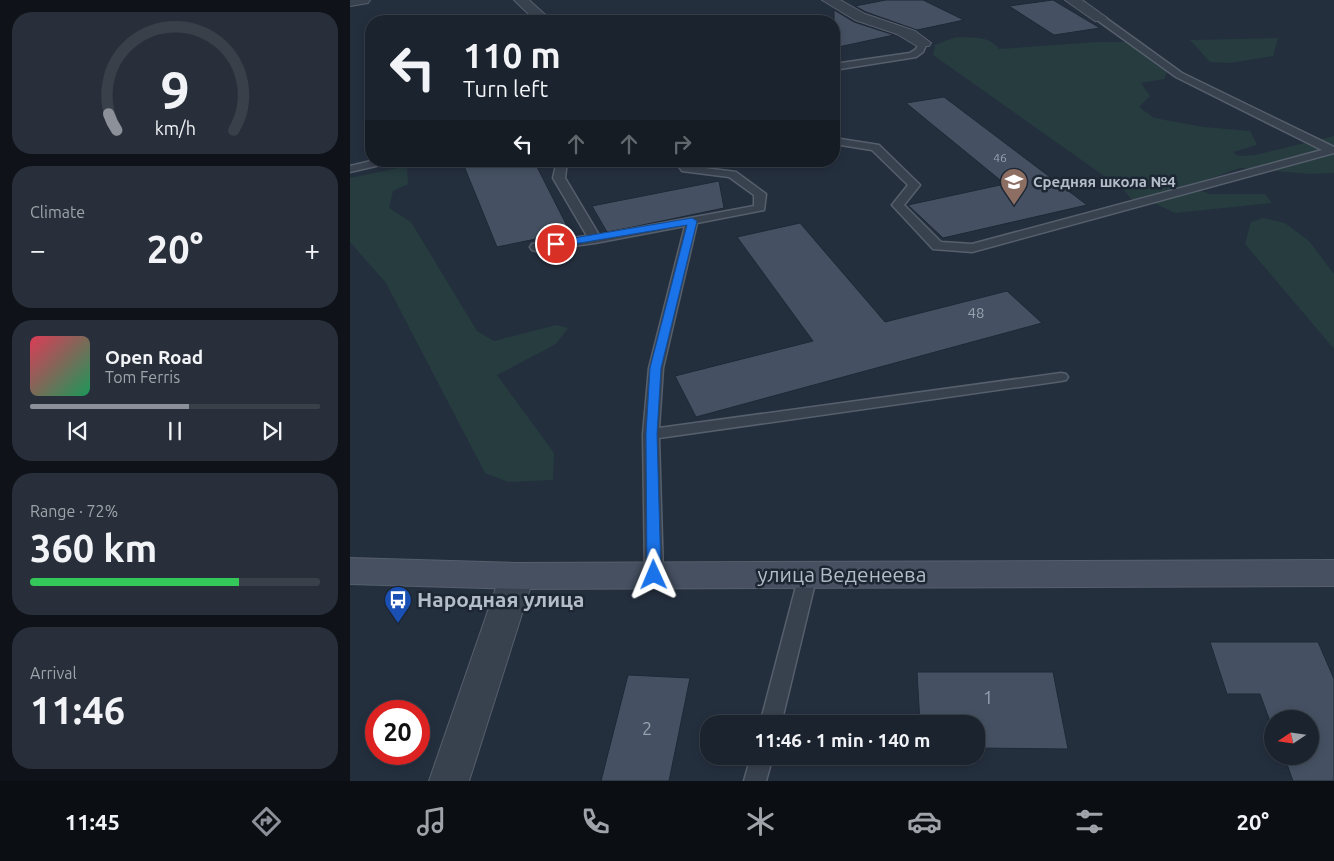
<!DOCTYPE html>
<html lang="en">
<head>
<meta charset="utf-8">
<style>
	:root { --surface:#1b232e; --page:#282f3a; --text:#f1f3f6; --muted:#a0a4aa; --line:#39404a; --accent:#8c9099 }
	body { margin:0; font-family:Ubuntu,sans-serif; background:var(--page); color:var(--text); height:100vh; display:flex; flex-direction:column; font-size:19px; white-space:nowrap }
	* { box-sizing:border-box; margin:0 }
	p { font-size:16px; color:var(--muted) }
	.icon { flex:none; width:28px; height:28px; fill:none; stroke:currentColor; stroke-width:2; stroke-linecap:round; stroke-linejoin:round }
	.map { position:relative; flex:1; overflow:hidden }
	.panel { display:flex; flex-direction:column; gap:12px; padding:12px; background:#0f1319; width:350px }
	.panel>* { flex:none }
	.hud { position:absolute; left:15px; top:15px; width:475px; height:152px; border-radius:20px; box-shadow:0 2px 8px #0003,0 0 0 1px var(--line); background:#1b232e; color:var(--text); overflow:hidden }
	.needle { width:32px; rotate:257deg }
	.tools { position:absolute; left:914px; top:710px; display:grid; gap:10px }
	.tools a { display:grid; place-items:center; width:55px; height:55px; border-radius:50%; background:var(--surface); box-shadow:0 2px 8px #0003,0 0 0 1px var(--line); font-size:25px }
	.speed { position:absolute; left:15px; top:700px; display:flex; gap:10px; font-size:25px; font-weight:700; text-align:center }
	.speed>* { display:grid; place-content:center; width:65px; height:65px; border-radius:50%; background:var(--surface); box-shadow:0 2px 8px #0003,0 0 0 1px var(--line); line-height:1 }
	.speed .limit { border:8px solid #d22; background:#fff; color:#111 }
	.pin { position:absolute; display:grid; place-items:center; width:42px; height:42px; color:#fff; margin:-21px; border:2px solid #fff; border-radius:50%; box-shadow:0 1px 5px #0007 }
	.me { position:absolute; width:55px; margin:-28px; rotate:359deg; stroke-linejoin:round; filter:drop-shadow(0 0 4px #0008) }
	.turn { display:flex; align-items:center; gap:18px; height:105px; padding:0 15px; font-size:22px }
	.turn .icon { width:65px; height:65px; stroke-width:2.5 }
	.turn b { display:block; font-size:35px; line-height:42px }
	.lanes { display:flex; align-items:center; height:48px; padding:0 15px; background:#0003; justify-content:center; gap:25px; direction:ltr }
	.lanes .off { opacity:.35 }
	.big { font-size:38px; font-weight:700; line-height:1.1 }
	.panel .card { flex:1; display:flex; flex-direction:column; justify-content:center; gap:8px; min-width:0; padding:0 18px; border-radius:20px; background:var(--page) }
	.panel .dial { align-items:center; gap:0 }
	.dial svg { height:130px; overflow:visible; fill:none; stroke:var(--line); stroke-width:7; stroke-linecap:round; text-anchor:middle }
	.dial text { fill:var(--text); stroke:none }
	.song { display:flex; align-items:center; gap:15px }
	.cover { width:60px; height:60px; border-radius:8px; background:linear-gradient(135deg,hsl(350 70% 55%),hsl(150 70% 35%)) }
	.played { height:5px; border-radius:2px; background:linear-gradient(90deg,var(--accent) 55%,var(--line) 55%) }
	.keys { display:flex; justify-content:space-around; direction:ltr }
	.heat { display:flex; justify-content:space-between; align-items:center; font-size:28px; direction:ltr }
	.charge { height:8px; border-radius:4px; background:linear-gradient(90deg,#34c759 72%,var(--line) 0) }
	.trip { position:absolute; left:350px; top:715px; width:285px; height:50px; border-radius:20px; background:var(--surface); box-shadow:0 2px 8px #0003,0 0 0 1px var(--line); font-weight:700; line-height:50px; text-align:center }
	.tab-bar { display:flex; height:80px; justify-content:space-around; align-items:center; background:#0b0e12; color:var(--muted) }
	.tab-bar .icon { width:35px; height:35px }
	.tab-bar .active { color:var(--accent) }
	.tab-bar b { font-size:22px; color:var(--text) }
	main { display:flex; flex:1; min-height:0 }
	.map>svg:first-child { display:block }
	.green { fill:#263c3f }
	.building { fill:#455162; stroke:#1f2835 }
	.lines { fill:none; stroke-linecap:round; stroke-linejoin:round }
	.lane-casing { stroke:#565f6c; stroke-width:3 }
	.street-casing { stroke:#565f6c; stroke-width:2 }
	.secondary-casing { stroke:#565f6c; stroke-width:2 }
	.lane { fill:#38414e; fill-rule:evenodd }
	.street { fill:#38414e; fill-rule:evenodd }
	.secondary { fill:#465061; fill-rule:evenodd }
	.route { fill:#1a73e8; stroke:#114b97 }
	.labels { text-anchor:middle; stroke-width:5; stroke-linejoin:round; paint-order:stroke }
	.far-number-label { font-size:12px; fill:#98a1af }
	.far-poi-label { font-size:15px; font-weight:bold; fill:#b4bcc9; stroke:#1d2633; text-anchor:start }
	.number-label { font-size:15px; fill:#98a1af }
	.near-number-label { font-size:18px; fill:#98a1af }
	.near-street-label { font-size:21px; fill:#b4bcc9; stroke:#1d2633 }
	.near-poi-label { font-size:21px; font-weight:bold; fill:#b4bcc9; stroke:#1d2633; text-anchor:start }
</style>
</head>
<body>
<main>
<section class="panel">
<div class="card dial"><svg viewBox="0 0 100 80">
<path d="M14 69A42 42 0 1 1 86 69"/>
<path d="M14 69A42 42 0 0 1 9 59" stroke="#8c9099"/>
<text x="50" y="56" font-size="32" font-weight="700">9</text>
<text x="50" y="72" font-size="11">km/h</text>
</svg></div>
<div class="card"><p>Climate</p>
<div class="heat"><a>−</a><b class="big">20°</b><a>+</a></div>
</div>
<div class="card">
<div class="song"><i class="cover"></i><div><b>Open Road</b><p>Tom Ferris</p></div></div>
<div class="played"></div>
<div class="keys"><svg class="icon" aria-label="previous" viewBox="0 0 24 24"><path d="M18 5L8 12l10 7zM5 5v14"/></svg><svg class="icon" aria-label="pause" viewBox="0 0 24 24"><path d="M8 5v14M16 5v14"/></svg><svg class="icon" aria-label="next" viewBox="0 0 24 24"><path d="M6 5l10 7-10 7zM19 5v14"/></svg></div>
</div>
<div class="card"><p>Range · 72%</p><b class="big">360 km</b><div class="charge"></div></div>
<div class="card"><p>Arrival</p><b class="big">11:46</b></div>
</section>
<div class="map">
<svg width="984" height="781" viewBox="0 0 984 781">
	<rect width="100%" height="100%" fill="#242f3e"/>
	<g class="green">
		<path d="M606,37C622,38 639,35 649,49L746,42H785L820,67L814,79L791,83L800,96L789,107L804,118L854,127L900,131L907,145L883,152L888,156L905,155L984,136V173L960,174L890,168L845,184L848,190L860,194H915L922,203L825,213L806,204L781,199L774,190L583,55L585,45Z"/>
		<path d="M928,38L923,56L880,63L860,62L840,40Z"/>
		<path d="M57,166L58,184L43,191L39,208L61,222L127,331L144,341L206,325L218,328L206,344L147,375L204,453L203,480L158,482L135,473L36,283L0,242V178Z"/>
		<path d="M914,218L935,223L959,241L984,274V349L895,244L901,222Z"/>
	</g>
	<g class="building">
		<path d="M536,0H573L614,20L567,30L516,12L505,6Z"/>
		<path d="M703,0L750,28L704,35L659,6Z"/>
		<path d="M484,10L504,22L544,35L484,48Z"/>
		<path d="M594,97L737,205L593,238L558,205L655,184L556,103Z"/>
		<path d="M112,161H184L220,232L147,247Z"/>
		<path d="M369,181L374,208L283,227L257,232L242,206Z"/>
		<path d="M450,223L535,322L657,291L692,323L346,417L325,376L463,341L387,237Z"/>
		<path d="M860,642H968L984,679V781H943L934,756H960V719H922V727L910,694H877Z"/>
		<path d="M567,672H703L718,749L626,748V724H570Z"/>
		<path d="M278,675L340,678L319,781H251Z"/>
	</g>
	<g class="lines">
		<defs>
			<g id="lane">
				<path d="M747,16H753L832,73L984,147V153L622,252L583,249L542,205L558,185L522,150L484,144V138L529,145L570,185L554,205L591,242L622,244L972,150L826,77L747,20Z"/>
				<path d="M573,40L577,43L573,52L566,57L484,70V64L560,53L566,49L570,41Z"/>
				<path d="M21,161H40L39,163L0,172V166Z"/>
				<path d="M207,161H217L215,178L249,235L404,206V195L379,177L332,171L325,161H336L339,166L386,172L416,194L414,210L347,223L313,368L309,428L711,373L716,374L718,377L716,380L711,381L309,438L313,575L311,580L304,582L297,580L295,575L293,434L299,368L335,226L245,243L186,251L182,250L180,247L182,244L186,243L237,236L203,178Z"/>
				<path d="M458,568L465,570L467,575L431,724H410L449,575L451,570Z"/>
				<path d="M401,756H423L416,781H394Z"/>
			</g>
			<g id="street">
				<path d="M0,0H20L18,3L0,6Z"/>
				<path d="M164,0H179L202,21H186Z"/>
				<path d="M472,0H490L515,14L565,31L581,43L579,46H567L547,34L505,20Z"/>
				<path d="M715,0H732L757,18L755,21H745Z"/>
				<path d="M167,563L179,567L184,576L119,781H79L150,576L155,567Z"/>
			</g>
			<path id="secondary" d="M0,558L167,563L984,560V586L167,589L0,584Z"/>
		</defs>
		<use href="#lane" class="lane-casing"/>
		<use href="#street" class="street-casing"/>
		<use href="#secondary" class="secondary-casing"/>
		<use href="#lane" class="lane"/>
		<use href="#street" class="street"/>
		<use href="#secondary" class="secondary"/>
	</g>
	<path class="route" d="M342,218L347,221L311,368L307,434L311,575L309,579L304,581L299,579L297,575L296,434L300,368L337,225L206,247L201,244L206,241Z"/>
	<defs>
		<symbol id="school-pin" viewBox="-11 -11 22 30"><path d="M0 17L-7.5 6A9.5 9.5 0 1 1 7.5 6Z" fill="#8d6e63" stroke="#1d2633"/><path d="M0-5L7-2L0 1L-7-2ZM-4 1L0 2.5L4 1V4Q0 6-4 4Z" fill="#fff"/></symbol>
		<symbol id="bus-pin" viewBox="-11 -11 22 30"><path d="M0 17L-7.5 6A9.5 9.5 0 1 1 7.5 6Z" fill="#1a4fb4" stroke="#1d2633"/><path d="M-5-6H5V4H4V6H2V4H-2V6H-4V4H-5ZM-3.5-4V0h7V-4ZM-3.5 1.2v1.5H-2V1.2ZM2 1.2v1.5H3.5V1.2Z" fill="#fff"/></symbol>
	</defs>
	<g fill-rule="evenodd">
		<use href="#school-pin" x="648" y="166" width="32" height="43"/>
		<use href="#bus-pin" x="32" y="584" width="32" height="43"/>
	</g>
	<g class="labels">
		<g class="far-number-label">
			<text x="650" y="162">46</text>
		</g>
		<g class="far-poi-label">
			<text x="683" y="187">Средняя школа №4</text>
		</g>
		<g class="number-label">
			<text x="626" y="318">48</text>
		</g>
		<g class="near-number-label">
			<text x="638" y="704">1</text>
			<text x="297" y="735">2</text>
		</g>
		<g class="near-street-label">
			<text x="492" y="582">улица Веденеева</text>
		</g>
		<g class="near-poi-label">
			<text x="67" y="607">Народная улица</text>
		</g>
	</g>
</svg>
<div class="tools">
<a><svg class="needle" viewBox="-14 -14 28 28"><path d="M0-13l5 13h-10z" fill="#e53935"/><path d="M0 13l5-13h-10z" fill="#a0a4aa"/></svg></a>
</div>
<div class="speed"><div class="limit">20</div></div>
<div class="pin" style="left:206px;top:244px;background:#d93025"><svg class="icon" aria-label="arrive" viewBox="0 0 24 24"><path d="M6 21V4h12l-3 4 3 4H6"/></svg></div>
<svg class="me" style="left:304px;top:575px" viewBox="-20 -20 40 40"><path d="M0-17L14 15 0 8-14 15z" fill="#1a73e8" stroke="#fff" stroke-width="4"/></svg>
<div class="trip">11:46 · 1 min · 140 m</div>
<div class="hud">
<div class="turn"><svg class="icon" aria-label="left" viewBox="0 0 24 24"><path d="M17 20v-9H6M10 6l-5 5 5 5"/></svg><div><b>110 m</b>Turn left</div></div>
<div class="lanes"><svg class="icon" aria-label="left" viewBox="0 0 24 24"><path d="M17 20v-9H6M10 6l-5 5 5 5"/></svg><svg class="icon off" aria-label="ahead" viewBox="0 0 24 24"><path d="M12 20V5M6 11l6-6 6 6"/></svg><svg class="icon off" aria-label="ahead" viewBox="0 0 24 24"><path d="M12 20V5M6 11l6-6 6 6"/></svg><svg class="icon off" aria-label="right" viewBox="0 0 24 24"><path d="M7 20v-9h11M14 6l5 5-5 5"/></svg></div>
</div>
</div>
</main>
<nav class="tab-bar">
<b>11:45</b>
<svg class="icon active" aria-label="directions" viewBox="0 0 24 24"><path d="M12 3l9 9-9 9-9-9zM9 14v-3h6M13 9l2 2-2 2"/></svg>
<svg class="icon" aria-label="music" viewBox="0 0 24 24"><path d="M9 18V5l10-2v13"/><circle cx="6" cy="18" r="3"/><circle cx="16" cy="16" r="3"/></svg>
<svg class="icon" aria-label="phone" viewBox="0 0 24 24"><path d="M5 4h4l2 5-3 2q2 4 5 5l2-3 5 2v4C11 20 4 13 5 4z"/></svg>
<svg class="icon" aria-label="climate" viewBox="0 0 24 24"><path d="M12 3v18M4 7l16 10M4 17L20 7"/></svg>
<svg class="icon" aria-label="car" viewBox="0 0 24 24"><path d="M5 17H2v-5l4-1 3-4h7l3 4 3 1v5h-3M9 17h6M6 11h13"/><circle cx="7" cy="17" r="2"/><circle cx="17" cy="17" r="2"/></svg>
<svg class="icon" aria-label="filters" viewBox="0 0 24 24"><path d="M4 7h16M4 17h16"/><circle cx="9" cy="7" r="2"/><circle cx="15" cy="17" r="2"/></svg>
<b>20°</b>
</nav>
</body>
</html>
